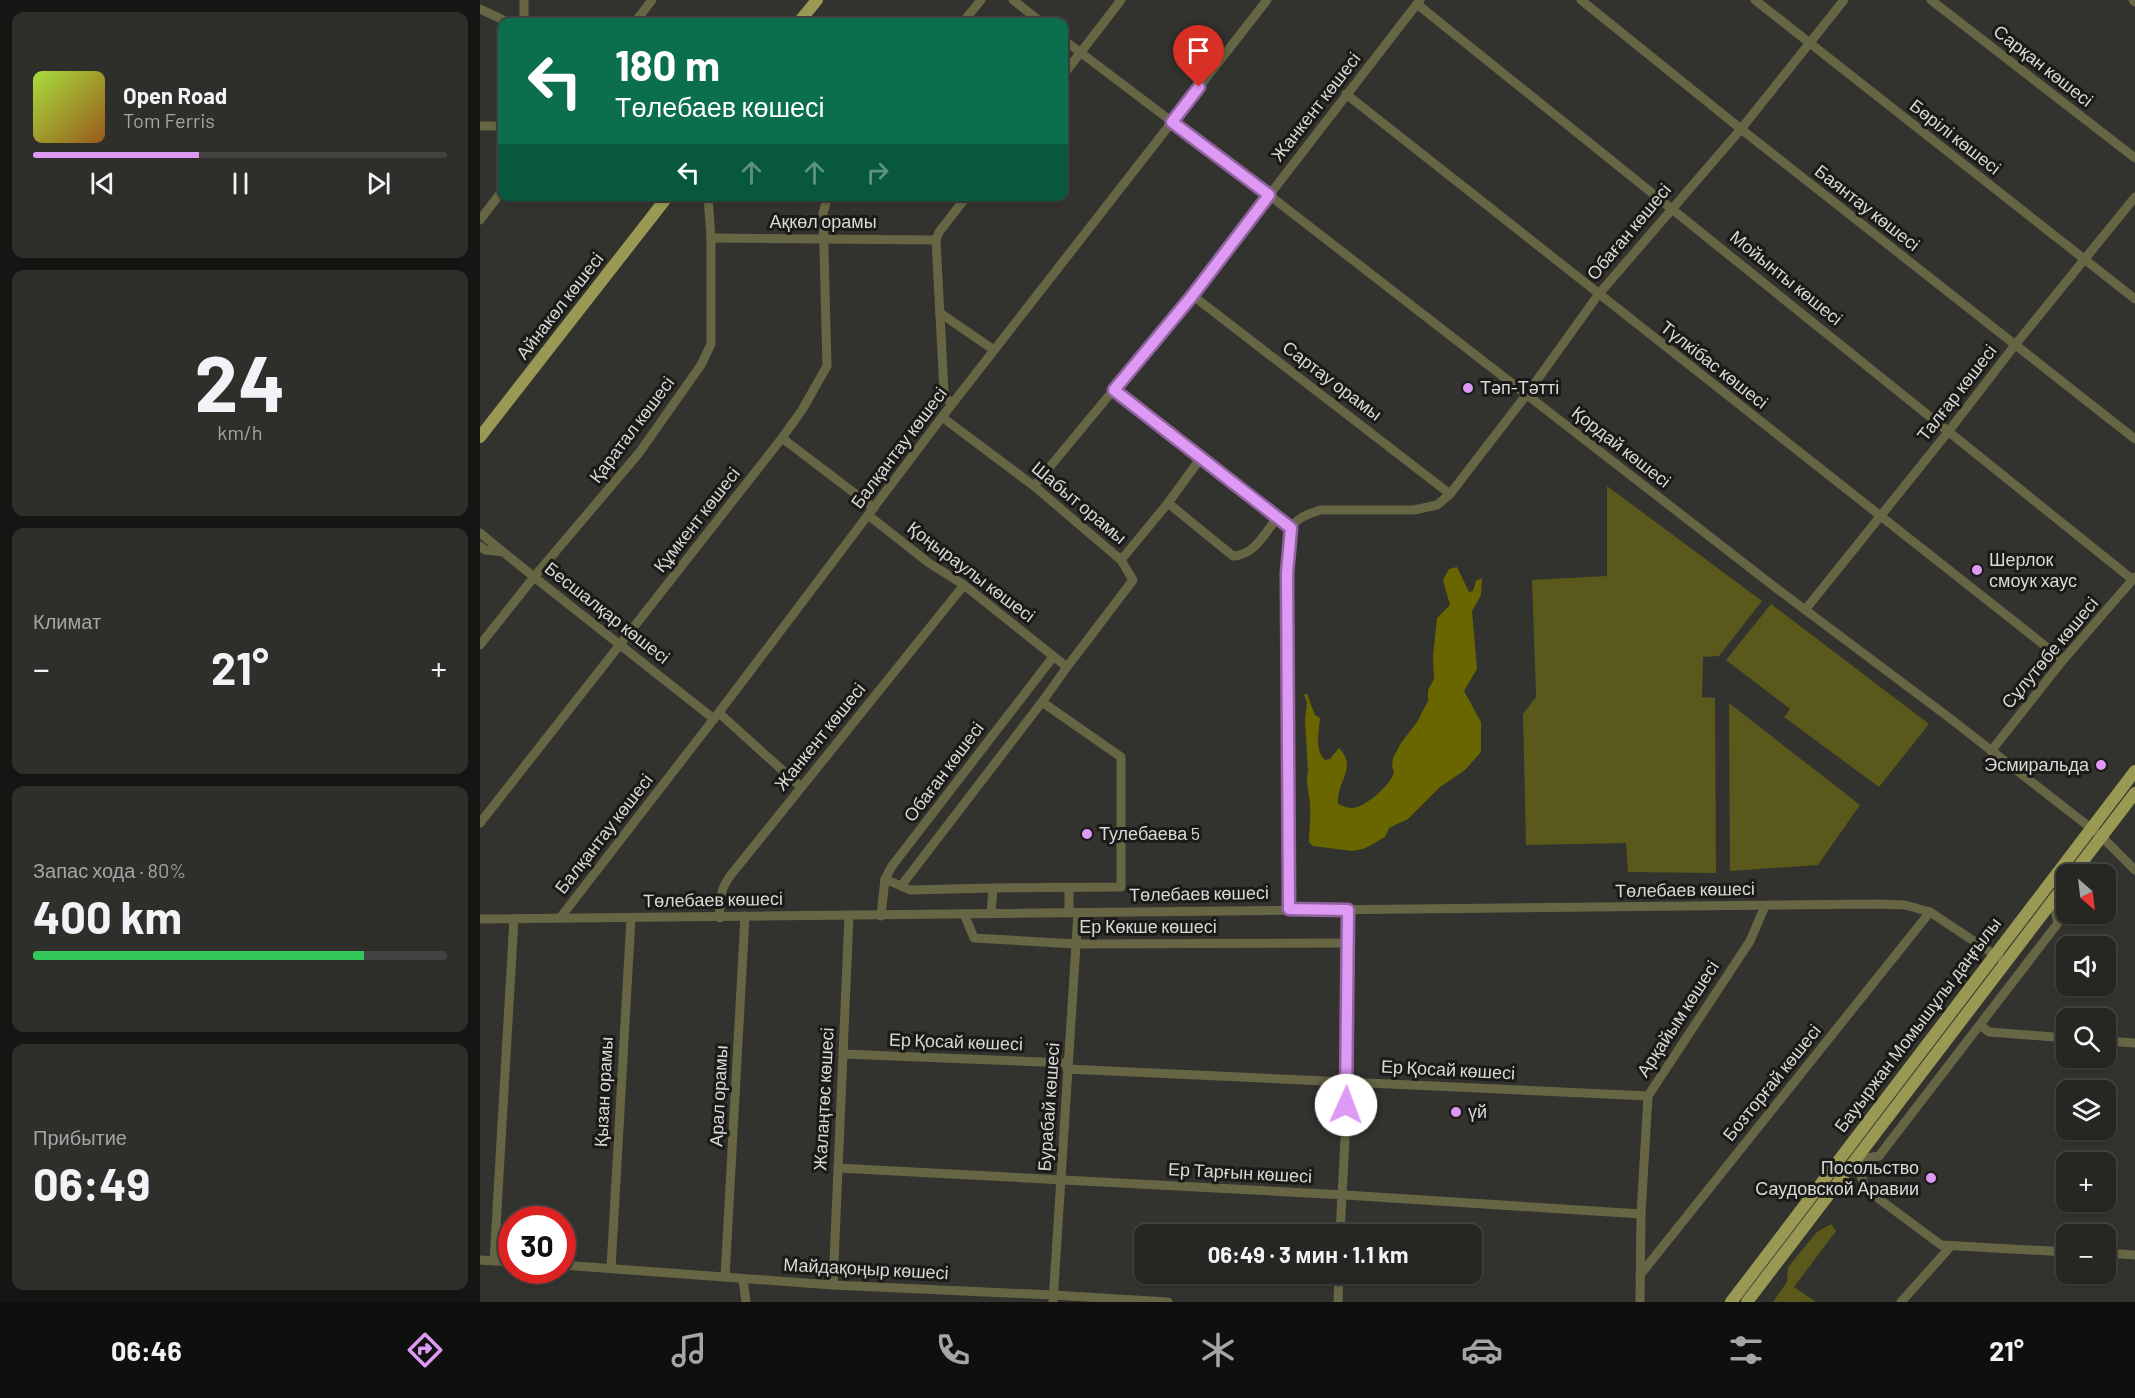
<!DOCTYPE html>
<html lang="ru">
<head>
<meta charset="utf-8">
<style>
	:root { --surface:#262622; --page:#2e2e2a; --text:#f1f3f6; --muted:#a4a5a5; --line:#424340; --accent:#dd99f3 }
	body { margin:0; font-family:Barlow,sans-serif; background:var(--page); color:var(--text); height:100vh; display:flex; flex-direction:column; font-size:22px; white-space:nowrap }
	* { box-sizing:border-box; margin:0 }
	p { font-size:20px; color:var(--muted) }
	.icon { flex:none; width:33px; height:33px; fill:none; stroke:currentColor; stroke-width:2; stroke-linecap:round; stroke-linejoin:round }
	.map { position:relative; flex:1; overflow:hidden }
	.side { display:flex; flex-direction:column; gap:12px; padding:12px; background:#151513; width:480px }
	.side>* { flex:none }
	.banner { position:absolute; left:18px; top:18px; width:570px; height:183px; border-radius:12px; box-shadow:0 2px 4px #0004,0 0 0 2px var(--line); background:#0b6e4f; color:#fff; overflow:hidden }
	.needle { width:39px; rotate:152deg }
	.buttons { position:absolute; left:1576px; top:864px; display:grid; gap:12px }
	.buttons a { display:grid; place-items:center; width:60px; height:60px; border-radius:12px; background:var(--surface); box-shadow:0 2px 4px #0004,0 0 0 2px var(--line); font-size:30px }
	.speed { position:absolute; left:18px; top:1206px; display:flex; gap:12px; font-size:30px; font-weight:700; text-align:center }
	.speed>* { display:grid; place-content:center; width:78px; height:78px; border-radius:50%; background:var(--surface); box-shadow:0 2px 4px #0004,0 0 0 2px var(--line); line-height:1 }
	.speed .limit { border:9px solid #d22; background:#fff; color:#111 }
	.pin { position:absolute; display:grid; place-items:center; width:51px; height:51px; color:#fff; margin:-62px -26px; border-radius:50% 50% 50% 0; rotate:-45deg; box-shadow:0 0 6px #0007 }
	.pin .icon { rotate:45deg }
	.me { position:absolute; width:66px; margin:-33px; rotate:2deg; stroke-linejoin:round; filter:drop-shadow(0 0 4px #0008) }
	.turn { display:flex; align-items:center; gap:21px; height:126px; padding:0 18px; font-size:27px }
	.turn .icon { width:78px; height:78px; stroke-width:2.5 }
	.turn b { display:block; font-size:42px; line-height:51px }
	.lanes { display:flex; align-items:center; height:57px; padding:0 18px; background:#0003; justify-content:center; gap:30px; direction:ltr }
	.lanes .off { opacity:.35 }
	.big { font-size:45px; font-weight:700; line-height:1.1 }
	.side .card { flex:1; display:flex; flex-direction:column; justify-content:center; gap:9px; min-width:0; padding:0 21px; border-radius:12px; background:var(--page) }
	.side .dial { align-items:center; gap:0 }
	.dial b { font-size:78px; line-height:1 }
	.song { display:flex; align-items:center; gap:18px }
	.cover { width:72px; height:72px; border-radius:9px; background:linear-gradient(135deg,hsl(80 70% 55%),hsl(30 70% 35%)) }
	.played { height:6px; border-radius:3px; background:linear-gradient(90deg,var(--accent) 40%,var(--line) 40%) }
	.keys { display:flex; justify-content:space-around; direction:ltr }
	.heat { display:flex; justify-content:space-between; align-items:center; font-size:33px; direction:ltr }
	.charge { height:9px; border-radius:4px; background:linear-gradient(90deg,#34c759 80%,var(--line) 0) }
	.trip { position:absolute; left:654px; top:1224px; width:348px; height:60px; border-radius:12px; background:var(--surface); box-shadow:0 2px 4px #0004,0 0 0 2px var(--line); font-weight:700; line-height:60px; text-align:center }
	.menu { display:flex; height:96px; justify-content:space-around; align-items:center; background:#0f0f0e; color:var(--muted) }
	.menu .icon { width:42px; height:42px }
	.menu .selected { color:var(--accent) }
	.menu b { font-size:27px; color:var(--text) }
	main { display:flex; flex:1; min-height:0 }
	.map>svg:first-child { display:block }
	.green { fill:#5a591b }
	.water { fill:#696600 }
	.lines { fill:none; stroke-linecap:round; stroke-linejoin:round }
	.minor { stroke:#666645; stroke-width:9 }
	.major { stroke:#9a9953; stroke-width:12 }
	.route-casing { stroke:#90639e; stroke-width:15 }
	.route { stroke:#dd99f3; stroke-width:10 }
	.poi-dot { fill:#dd99f3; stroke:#1a1a18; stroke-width:2 }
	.labels { text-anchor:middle; stroke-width:6; stroke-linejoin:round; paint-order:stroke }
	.street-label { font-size:18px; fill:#d8d8d5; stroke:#1a1a18 }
	.poi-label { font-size:18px; fill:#d8d8d5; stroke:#1a1a18; text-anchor:start }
</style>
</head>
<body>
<main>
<section class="side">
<div class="card">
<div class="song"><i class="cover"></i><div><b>Open Road</b><p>Tom Ferris</p></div></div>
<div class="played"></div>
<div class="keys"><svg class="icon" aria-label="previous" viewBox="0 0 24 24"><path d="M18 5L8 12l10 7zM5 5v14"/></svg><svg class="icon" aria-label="pause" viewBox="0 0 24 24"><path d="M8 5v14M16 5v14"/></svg><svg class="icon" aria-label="next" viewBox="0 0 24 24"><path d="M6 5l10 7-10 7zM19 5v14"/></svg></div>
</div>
<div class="card dial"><b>24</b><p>km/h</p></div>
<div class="card"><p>Климат</p>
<div class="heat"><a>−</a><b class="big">21°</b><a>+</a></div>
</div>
<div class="card"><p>Запас хода · 80%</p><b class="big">400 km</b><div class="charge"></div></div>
<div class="card"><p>Прибытие</p><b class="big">06:49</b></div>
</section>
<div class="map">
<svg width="1655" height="1302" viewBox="0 0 1655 1302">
	<rect width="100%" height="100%" fill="#32322e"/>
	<g class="green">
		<path d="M1127,486L1282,601L1239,656L1223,657L1222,697L1235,698L1236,873L1148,872L1146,843L1046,845L1043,714L1056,697L1052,580L1127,576Z"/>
		<path d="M1291,604L1449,724L1399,787L1304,717L1310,709L1246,660Z"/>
		<path d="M1249,703L1380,805L1338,865L1250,871Z"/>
		<path d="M1351,1224L1356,1231L1314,1287L1336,1302H1293L1307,1282L1308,1267L1337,1232Z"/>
	</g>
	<path class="water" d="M977,567L989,592L993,591L996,581L1002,578L1001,595L992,611L997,669L984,691L1001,722V752L985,770L960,787L928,819L909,828L905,837L891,845L883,849L872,851L833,846L829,842C829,830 831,818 830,806C830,795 825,782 828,771L825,720L827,703L824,694H827L835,715L840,718C839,732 834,750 845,760L850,759L859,748C878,767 856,782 858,804C862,806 868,808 873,808C887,806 909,786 914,773L912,766L913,758L921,743L937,722L948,701V690L954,679L953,656L957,618L970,605L963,580L969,569Z"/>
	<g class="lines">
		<g class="minor">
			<path d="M44,0V22"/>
			<path d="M533,0L561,22"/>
			<path d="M1101,0L1261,129L1655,439"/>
			<path d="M1275,0L1655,299"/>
			<path d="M1451,0L1655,158"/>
			<path d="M1653,0L1655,2"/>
			<path d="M937,4L1653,580"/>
			<path d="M0,9L28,22"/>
			<path d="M155,22L172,0"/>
			<path d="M483,22L501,0"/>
			<path d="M584,40L789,195L1296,588L1467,716L1621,836L1655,870"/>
			<path d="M584,74L641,0"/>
			<path d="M866,94L1583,660"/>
			<path d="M0,126H22"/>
			<path d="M0,220L22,191"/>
			<path d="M231,238L456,240"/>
			<path d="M712,295L970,494"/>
			<path d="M460,313L514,350"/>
			<path d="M634,390L796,519"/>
			<path d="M472,404L465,397L464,391L456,240L459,232L487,196"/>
			<path d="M462,417L554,486L641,560L688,503L720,459"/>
			<path d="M302,438L394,508"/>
			<path d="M554,486L712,295L940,0"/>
			<path d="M688,503L753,556C774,555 784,535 796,519L811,528C818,517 828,514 840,510H934L957,505L970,494L1047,394L1118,295L1261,129L1364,0"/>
			<path d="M388,515L449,563L484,585L587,667L562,702"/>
			<path d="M0,533L54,577L234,719"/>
			<path d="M0,546L5,550L23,552"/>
			<path d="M1325,610L1468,432L1535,345L1655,197"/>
			<path d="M0,645L54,577L159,453L221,365L231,344V238L228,196"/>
			<path d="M587,667L653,580L641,560"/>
			<path d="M239,713L321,787"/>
			<path d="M1511,751L1583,660L1655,577"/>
			<path d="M0,823L302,438L322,410L347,366L343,213L348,196"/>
			<path d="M405,879L430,890L513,888"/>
			<path d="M421,886L562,702L641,757V887L513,888L511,914"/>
			<path d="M1573,901L1578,923L1399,1156L1374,1160L1387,1190L1461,1245L1587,1252"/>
			<path d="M809,909L807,573L811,528"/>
			<path d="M589,913V888"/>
			<path d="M484,914L494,938L596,944L868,943"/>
			<path d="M401,916L405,879L412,866L573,657"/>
			<path d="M80,918L243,707L462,417L787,0"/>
			<path d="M240,918C239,901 240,890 250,876L484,585"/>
			<path d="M0,919L1400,904L1425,905L1450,912L1527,963"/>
			<path d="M1500,1025L1509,1032L1587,1038"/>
			<path d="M1626,1041L1655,1043"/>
			<path d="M363,1054L588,1063"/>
			<path d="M587,1069L1168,1096"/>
			<path d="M358,1168L865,1195L1161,1214"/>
			<path d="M860,1234L868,1082V910"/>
			<path d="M1626,1253L1655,1255"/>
			<path d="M0,1260L32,1262"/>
			<path d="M14,1261L34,919"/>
			<path d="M82,1265L353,1285L573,1295L688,1302"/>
			<path d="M131,1268L151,918"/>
			<path d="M1160,1275L1450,912"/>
			<path d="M245,1277L265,916"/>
			<path d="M263,1279L266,1302"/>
			<path d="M353,1285L369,916"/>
			<path d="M573,1302L598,913"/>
			<path d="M858,1302L859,1274"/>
			<path d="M1160,1302L1161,1214L1168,1096L1270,941L1285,906"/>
			<path d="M1421,1302L1471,1246"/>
		</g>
		<g class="major">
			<path d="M319,22L337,0"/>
			<path d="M0,437L188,196"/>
			<path d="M1593,874L1655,793"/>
			<path d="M1251,1302L1655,771"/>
			<path d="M1267,1302L1587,882"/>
		</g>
	</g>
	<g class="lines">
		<defs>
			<path id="route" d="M719,87L692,122L789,195L712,296L634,390L811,528L807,573L809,909L868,910L866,1105"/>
		</defs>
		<use href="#route" class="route-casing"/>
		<use href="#route" class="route"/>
	</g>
	<g class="poi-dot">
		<circle cx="988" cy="388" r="6"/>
		<circle cx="1497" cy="570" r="6"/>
		<circle cx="1621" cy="765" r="6"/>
		<circle cx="607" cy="834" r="6"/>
		<circle cx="976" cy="1112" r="6"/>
		<circle cx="1451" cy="1178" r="6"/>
	</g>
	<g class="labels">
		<g class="street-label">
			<text transform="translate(1563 66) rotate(38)" y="6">Сарқан көшесі</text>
			<text transform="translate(836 107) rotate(-52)" y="6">Жанкент көшесі</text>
			<text transform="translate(1475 137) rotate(38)" y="6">Бөрілі көшесі</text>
			<text transform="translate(1387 208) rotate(38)" y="6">Баянтау көшесі</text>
			<text x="343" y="228">Ақкөл орамы</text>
			<text transform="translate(1149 232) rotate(-50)" y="6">Обаған көшесі</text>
			<text transform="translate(1306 278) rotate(39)" y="6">Мойынты көшесі</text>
			<text transform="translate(80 306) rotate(-52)" y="6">Айнакөл көшесі</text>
			<text transform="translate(1234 365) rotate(38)" y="6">Түлкібас көшесі</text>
			<text transform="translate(852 381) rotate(37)" y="6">Сартау орамы</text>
			<text transform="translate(1477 393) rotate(-52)" y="6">Талғар көшесі</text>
			<text transform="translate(152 430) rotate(-53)" y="6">Қаратал көшесі</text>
			<text transform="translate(1141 447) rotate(38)" y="6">Қордай көшесі</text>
			<text transform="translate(419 448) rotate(-53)" y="6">Балқантау көшесі</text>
			<text transform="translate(599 503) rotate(40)" y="6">Шабыт орамы</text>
			<text transform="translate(217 520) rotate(-52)" y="6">Құмкент көшесі</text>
			<text transform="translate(491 572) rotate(37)" y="6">Қоңыраулы көшесі</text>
			<text transform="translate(127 613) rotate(38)" y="6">Бесшалқар көшесі</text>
			<text transform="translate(1570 653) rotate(-50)" y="6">Сұлутөбе көшесі</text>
			<text transform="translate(340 737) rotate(-51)" y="6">Жанкент көшесі</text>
			<text transform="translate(464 772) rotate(-53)" y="6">Обаған көшесі</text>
			<text transform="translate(124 834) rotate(-52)" y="6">Балқантау көшесі</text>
			<text transform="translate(1205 890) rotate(-1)" y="6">Төлебаев көшесі</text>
			<text transform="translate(719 894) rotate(-1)" y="6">Төлебаев көшесі</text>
			<text transform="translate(233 900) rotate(-1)" y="6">Төлебаев көшесі</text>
			<text x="668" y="933">Ер Көкше көшесі</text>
			<text transform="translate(1198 1019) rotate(-57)" y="6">Арқайым көшесі</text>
			<text transform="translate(1438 1025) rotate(-53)" y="6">Бауыржан Момышұлы даңғылы</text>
			<text transform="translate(476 1042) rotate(2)" y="6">Ер Қосай көшесі</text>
			<text transform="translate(968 1070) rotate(3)" y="6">Ер Қосай көшесі</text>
			<text transform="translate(1292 1083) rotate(-51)" y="6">Бозторғай көшесі</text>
			<text transform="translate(124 1092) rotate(-87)" y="6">Қызан орамы</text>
			<text transform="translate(239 1096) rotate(-87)" y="6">Арал орамы</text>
			<text transform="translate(344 1099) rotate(-87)" y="6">Жалаңтөс көшесі</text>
			<text transform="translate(569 1107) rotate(-86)" y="6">Бурабай көшесі</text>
			<text transform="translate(760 1173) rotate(3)" y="6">Ер Тарғын көшесі</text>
			<text transform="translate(386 1269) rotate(3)" y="6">Майдақоңыр көшесі</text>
		</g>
		<g class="poi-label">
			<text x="1000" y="394">Тәп-Тәтті</text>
			<text x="1509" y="566">Шерлок<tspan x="1509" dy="21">смоук хаус</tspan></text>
			<text x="1609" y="771" text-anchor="end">Эсмиральда</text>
			<text x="619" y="840">Тулебаева 5</text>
			<text x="988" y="1118">үй</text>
			<text x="1439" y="1174" text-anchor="end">Посольство<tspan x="1439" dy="21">Саудовской Аравии</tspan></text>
		</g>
	</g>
</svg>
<div class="buttons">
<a><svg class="needle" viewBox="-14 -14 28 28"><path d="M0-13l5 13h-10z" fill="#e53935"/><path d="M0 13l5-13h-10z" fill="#a4a5a5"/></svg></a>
<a><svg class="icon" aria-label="sound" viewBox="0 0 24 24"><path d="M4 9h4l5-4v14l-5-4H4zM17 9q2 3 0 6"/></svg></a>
<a><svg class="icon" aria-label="search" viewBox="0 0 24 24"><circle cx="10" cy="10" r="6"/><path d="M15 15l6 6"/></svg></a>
<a><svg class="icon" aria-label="layers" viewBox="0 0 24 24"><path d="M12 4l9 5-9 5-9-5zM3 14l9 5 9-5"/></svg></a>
<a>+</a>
<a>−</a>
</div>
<div class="speed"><div class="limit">30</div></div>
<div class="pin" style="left:719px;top:87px;background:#d93025"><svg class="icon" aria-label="arrive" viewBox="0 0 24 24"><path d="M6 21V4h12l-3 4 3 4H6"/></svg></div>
<svg class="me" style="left:866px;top:1105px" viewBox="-20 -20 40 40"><circle r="19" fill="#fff"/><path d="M0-13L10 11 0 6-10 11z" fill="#dd99f3"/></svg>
<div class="trip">06:49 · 3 мин · 1.1 km</div>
<div class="banner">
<div class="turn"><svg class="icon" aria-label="left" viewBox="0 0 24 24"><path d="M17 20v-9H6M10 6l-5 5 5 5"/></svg><div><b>180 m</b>Төлебаев көшесі</div></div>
<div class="lanes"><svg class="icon" aria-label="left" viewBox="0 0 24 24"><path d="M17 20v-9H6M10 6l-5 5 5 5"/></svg><svg class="icon off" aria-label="ahead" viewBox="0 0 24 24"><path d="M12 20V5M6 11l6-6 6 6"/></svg><svg class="icon off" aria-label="ahead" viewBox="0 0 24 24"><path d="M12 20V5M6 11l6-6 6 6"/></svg><svg class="icon off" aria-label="right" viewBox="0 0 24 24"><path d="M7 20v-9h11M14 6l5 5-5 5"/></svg></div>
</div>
</div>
</main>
<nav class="menu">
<b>06:46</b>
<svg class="icon selected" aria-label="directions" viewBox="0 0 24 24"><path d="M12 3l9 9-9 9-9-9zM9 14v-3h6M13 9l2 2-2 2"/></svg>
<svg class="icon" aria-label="music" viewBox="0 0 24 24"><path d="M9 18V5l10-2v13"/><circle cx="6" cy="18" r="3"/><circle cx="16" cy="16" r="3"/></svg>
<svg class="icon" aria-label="phone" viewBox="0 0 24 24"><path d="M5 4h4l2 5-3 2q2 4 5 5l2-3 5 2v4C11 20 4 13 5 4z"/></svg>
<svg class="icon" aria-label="climate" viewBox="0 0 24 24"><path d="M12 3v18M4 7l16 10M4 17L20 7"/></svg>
<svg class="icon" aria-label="car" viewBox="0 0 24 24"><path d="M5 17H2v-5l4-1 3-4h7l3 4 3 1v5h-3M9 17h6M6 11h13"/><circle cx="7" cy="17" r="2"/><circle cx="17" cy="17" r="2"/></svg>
<svg class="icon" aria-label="filters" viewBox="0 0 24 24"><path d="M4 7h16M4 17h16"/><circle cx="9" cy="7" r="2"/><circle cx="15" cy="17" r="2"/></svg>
<b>21°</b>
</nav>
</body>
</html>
